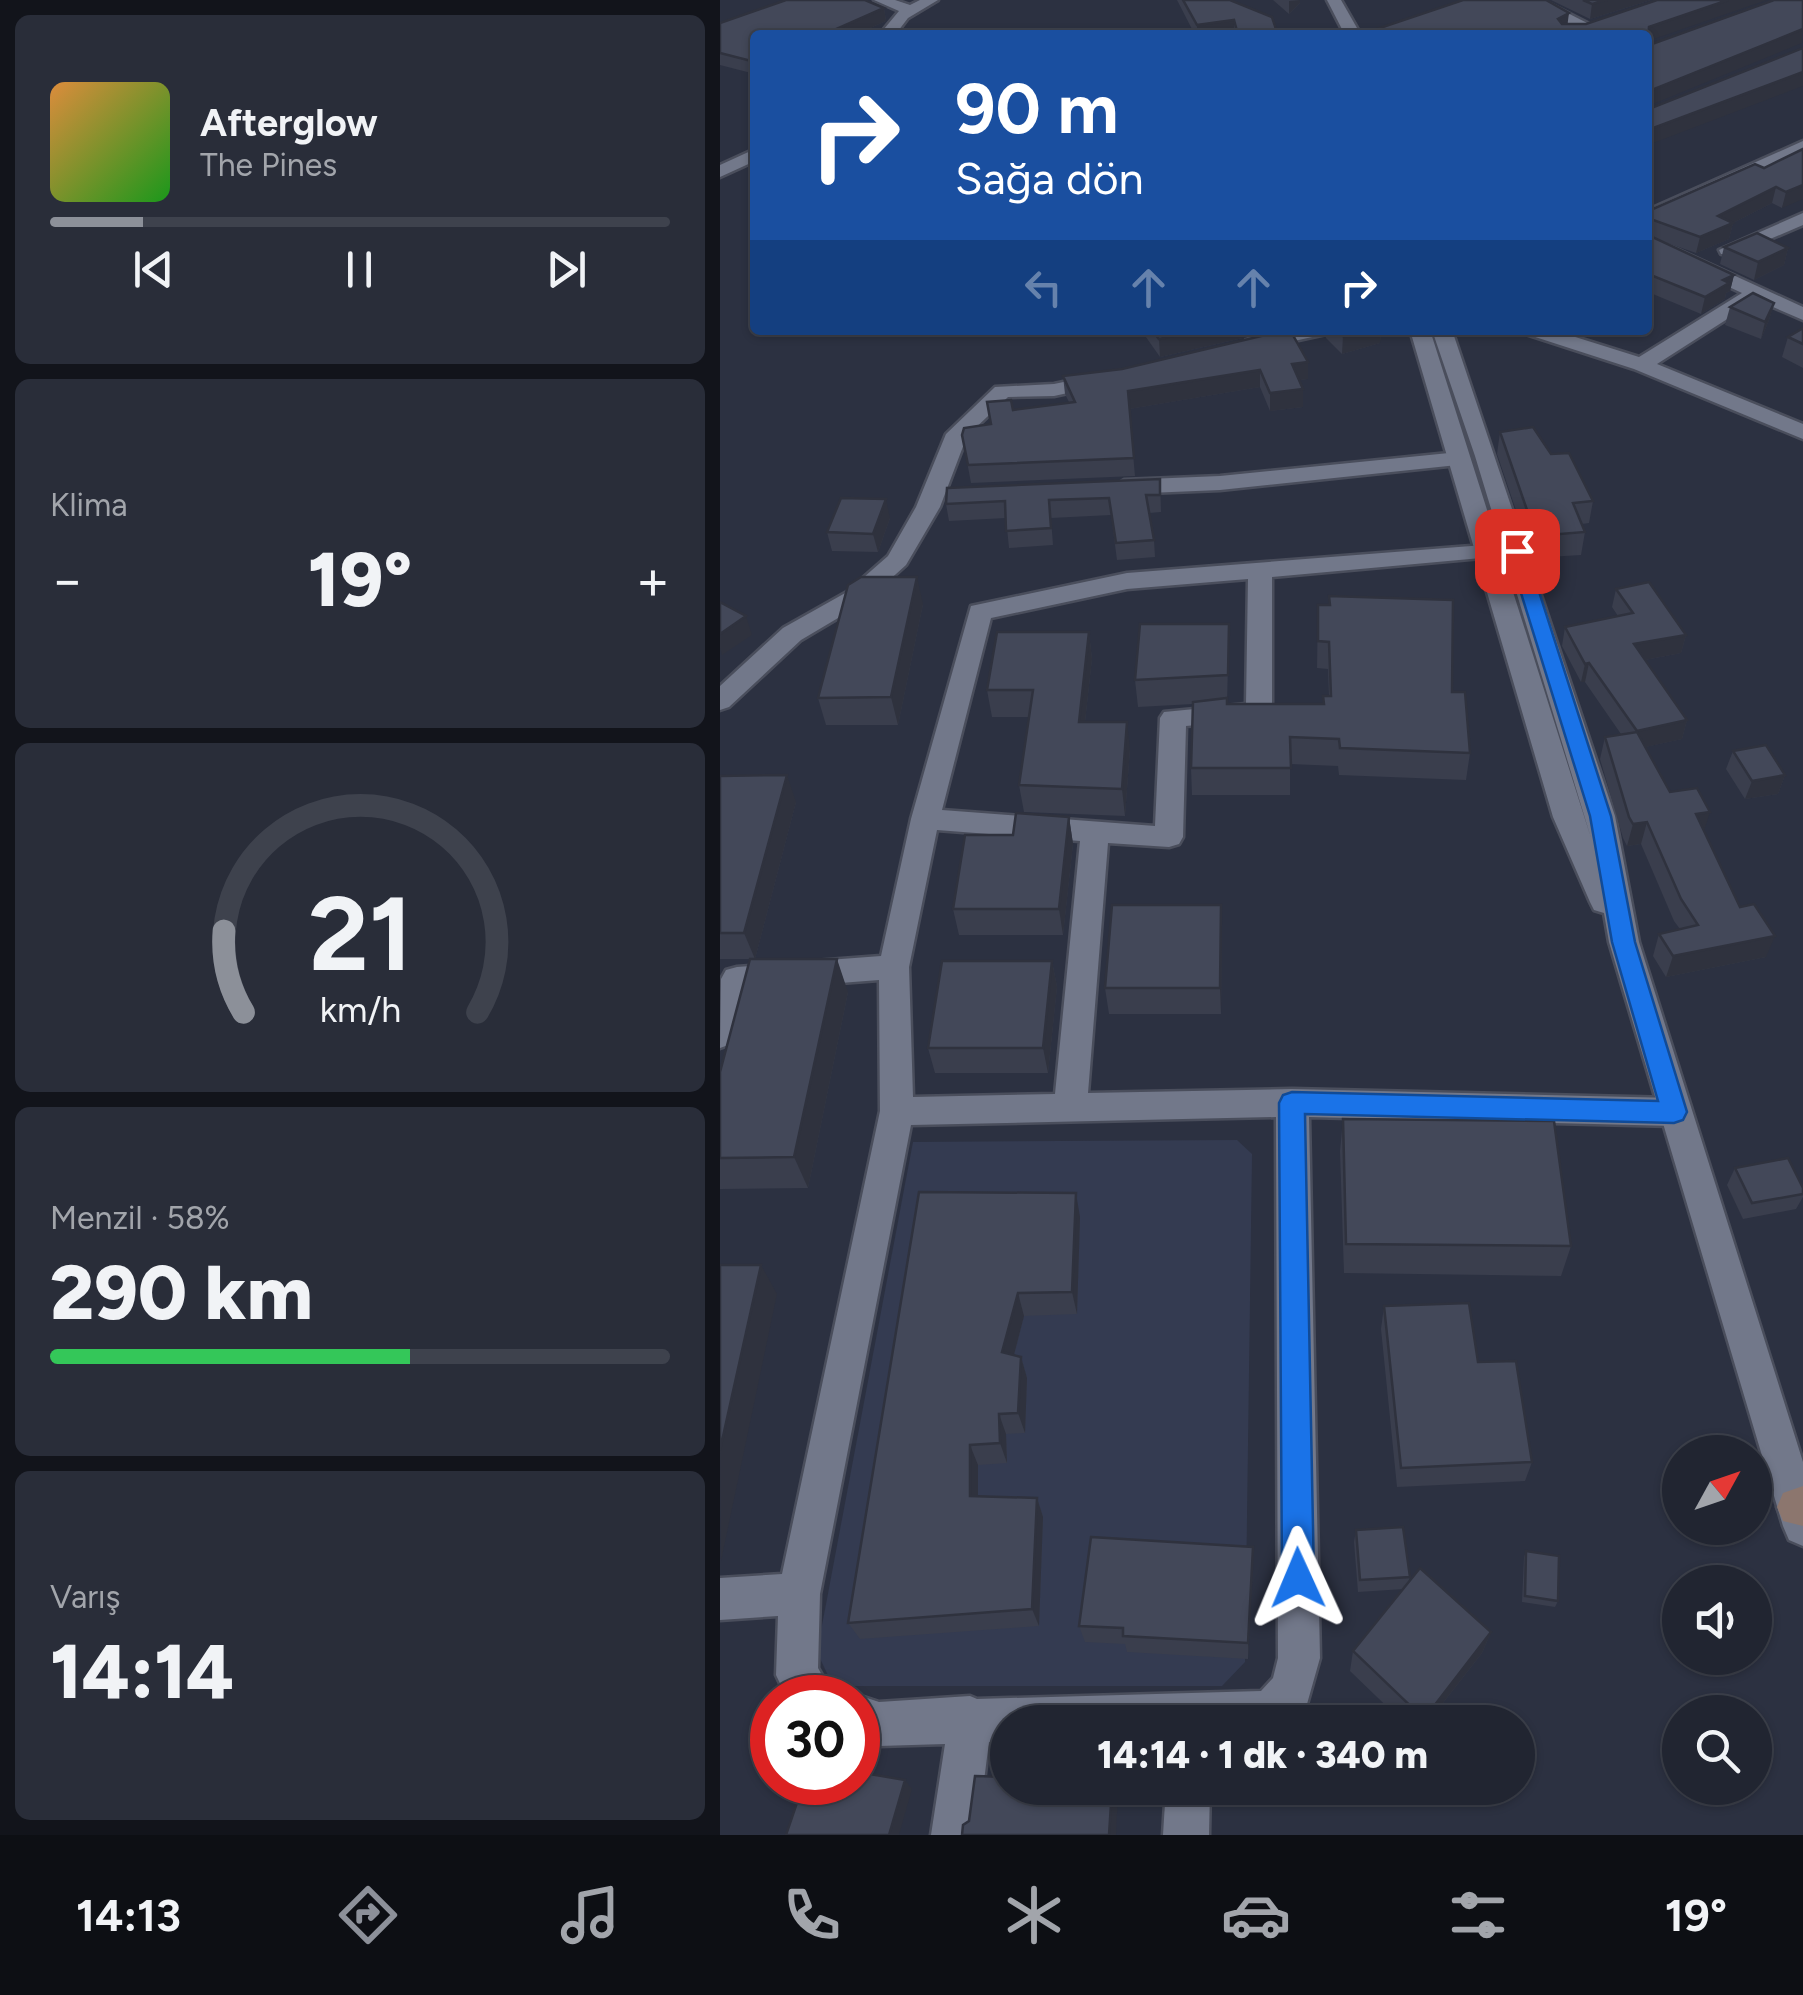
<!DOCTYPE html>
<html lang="tr">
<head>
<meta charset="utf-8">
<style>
	:root { --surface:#212531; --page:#292d39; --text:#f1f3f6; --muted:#a2a5ab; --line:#3e424d; --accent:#8c9099 }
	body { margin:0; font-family:Figtree,sans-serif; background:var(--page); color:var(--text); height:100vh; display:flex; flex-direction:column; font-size:38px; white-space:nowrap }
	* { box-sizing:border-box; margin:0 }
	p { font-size:32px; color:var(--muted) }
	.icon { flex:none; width:55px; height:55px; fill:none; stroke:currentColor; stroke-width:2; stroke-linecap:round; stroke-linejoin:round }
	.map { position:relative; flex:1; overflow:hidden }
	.side { display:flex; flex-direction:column; gap:15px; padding:15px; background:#12141b; width:720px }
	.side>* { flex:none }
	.top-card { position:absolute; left:30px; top:30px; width:902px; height:305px; border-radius:10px; box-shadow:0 2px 8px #0004,0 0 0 2px var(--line); background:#1a4fa0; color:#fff; overflow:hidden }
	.needle { width:65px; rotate:50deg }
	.tools { position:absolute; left:942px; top:1435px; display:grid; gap:20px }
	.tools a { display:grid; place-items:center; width:110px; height:110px; border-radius:50%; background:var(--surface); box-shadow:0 2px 8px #0004,0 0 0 2px var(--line); font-size:50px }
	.speed { position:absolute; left:30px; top:1675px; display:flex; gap:20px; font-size:50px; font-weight:700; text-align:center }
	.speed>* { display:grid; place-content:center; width:130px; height:130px; border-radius:50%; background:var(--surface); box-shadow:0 2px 8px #0004,0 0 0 2px var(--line); line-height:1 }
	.speed .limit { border:15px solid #d22; background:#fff; color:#111 }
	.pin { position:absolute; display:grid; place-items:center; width:85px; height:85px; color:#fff; margin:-42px; border-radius:20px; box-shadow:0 5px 15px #0006 }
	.me { position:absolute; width:110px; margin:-55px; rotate:359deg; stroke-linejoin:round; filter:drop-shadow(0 0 8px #0008) }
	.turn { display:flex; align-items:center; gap:35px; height:210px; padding:0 40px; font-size:45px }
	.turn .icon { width:130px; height:130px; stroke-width:2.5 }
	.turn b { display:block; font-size:70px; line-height:85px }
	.lanes { display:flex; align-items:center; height:95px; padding:0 40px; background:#0003; justify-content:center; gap:50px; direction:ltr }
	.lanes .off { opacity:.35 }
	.big { font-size:75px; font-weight:800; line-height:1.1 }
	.side .widget { flex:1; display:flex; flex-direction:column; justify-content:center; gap:15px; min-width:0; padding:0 35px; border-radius:15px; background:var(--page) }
	.side .dial { align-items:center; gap:0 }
	.dial svg { height:260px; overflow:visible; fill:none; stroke:var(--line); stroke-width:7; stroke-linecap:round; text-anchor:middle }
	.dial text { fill:var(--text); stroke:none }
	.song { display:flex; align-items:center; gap:30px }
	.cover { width:120px; height:120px; border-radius:15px; background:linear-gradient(135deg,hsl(30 70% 55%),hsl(120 70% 35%)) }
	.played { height:10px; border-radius:5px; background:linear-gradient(90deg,var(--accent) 15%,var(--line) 15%) }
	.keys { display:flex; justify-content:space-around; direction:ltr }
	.heat { display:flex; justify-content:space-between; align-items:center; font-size:55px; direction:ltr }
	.charge { height:15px; border-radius:8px; background:linear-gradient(90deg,#34c759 58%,var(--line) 0) }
	.trip { position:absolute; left:270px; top:1705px; width:545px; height:100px; border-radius:50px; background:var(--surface); box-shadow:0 2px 8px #0004,0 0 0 2px var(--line); font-weight:800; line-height:100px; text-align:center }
	.menu { display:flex; height:160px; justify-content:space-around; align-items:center; background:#0d0f14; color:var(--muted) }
	.menu .icon { width:70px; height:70px }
	.menu .active { color:var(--accent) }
	.menu b { font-size:45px; color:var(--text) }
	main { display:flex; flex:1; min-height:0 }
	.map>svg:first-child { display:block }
	.built { fill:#343b51 }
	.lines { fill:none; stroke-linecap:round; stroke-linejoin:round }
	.minor-casing { stroke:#4a4e5c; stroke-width:5 }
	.tertiary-casing { stroke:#4a4e5c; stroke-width:5 }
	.secondary-casing { stroke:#4a4e5c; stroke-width:5 }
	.minor { fill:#72788a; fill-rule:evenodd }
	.tertiary { fill:#72788a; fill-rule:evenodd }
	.secondary { fill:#8c766e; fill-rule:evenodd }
	.wall { fill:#3a3e4d }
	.shaded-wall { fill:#2f323e }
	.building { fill:#434859; stroke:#2f323e; stroke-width:2.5 }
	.route { fill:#1a73e8; stroke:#114b97; stroke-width:2.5 }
</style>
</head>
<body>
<main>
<section class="side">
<div class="widget">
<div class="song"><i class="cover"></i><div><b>Afterglow</b><p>The Pines</p></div></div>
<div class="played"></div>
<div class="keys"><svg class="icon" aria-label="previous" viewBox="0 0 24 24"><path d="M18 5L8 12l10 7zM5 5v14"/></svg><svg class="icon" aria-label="pause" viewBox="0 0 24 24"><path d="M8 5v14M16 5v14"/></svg><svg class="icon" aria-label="next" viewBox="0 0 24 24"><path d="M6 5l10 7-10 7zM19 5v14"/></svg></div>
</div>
<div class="widget"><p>Klima</p>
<div class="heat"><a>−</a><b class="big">19°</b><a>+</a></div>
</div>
<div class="widget dial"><svg viewBox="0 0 100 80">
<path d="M14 69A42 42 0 1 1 86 69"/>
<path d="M14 69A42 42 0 0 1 8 44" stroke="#8c9099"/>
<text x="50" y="56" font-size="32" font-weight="700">21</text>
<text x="50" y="72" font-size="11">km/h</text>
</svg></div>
<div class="widget"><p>Menzil · 58%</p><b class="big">290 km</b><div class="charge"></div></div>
<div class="widget"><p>Varış</p><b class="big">14:14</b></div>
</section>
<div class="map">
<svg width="1083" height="1835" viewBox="0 0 1083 1835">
	<rect width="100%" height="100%" fill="#2c3141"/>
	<path class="built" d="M517,1140L532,1154L525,1662L502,1686H113L97,1652L193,1142Z"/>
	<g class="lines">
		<defs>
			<g id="minor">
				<path d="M154,0H175L190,5L200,0H218L188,18L175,35H159L179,11Z"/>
				<path d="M803,0H822L877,28L864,31Z"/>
				<path d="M1083,141V152L928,222V210Z"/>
				<path d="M35,149V161L0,177V165Z"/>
				<path d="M1083,213V225L1015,254H1001L999,250Z"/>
				<path d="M928,236L1083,307V320L1037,300L937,364L1083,424V439L914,369L806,334L803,330H833L919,357L1022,293L928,249Z"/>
				<path d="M570,330H609L606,334L533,350L523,344L526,340Z"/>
				<path d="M382,374L392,380L389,384L334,396L288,397L247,436L220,507L186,565L145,602L81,640L9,707L0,710V686L63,628L127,592L168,556L196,507L226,434L275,387L334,384Z"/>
				<path d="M739,452L747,454L750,459L747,464L500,490L404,494L393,487L404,480L500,476Z"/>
				<path d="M764,545L772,547L776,552L772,557L552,577V712L548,718L466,726L463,837L459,844L449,847L388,843L368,1093L572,1089L954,1098L966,1102L971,1112L966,1122L954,1126L589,1117L600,1658L587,1704L570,1722H288V1742H269L257,1835H211L225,1744L159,1746L138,1738V1698H133L138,1695L159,1702L250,1696L257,1699L541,1691L553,1678L558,1658L556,1117L191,1125L100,1594L98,1668L115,1698H67L56,1675L58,1616L0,1620V1578L62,1574L160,1111L159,980L29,990L11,1044L0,1048L1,979L6,970L17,967L161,956L191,819L251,606L407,573ZM528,579L526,704L444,712L440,718L435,826L222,810L271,618L407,589ZM217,830L360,841L335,1094L193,1097L189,967Z"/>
				<path d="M446,1788H490L489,1835H443Z"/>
			</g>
			<g id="tertiary">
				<path d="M607,0H621L641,35H625Z"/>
				<path d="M690,330H710L871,838L755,456L712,330H732L895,816L919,942L1083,1462V1546L1069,1540L1063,1526L889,942L884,913L874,910L870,902L833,817Z"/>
			</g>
			<path id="secondary" d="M1083,1486V1526L1063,1521L1057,1507L1063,1493Z"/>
		</defs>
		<use href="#minor" class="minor-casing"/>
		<use href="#tertiary" class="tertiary-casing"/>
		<use href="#secondary" class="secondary-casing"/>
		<use href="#minor" class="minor"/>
		<use href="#tertiary" class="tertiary"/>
		<use href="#secondary" class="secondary"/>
	</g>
	<g class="wall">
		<path d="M457,0H510L558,35H475Z"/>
		<path d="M553,0H580V3L569,14Z"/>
		<path d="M831,0H931L870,19Z"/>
		<path d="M164,8L166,21L134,35H35V74L0,65V23Z"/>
		<path d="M1083,149L1062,208L1052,203L1013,223L1009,239L976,253L933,238L1014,275L1010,291L1006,293L1005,299L981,314L928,292V204L933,209L1044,168Z"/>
		<path d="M1004,247L1068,248L1064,265L1034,280L1000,264Z"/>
		<path d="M1054,303L1049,320L1041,339L1005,325L1010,307Z"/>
		<path d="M1083,328V368L1062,357L1068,337Z"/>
		<path d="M412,330H557L440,357L421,330L413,332Z"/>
		<path d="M606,330H661L660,343L622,354L606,338Z"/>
		<path d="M588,362V379L579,380L583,407L550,411L540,387L409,409L415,476L251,483L242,435L271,424L349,402L345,394L343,376Z"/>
		<path d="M780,432L831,454L873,501L869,523L862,524L865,532L861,555L812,558L777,454Z"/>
		<path d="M440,479L441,512L429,513L434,540L435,557L397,560L391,515L331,518L333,545L289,548L286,518L229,521L226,504Z"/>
		<path d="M170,518L158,552L112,551L107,532Z"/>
		<path d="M896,589L966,635L961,653L925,660L967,720L962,739L925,747L950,792L984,832L1020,907L1046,957L946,977L933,956L939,934L960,929L954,921L921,844L907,846L903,838L880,759L885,737L901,734L865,682H861L842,646L845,627L898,616L892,607Z"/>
		<path d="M203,604L178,725H106L98,698Z"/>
		<path d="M598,605L732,692L750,753L746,780L619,775L618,766L570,764V795H472L471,768L473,704L418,707L415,680L509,624L507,704H603V696H609L608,669L597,668Z"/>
		<path d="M369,632L372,659L365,722L410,749L405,816L304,812L299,785L309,717H272L267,690Z"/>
		<path d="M1013,751L1065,775L1058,794L1025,799L1006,769Z"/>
		<path d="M0,776L76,802L35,959L128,992L88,1188L0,1189V1072L30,959H0Z"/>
		<path d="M349,817L353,844L343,935H239L233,909L293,835Z"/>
		<path d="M502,931L501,1014H389L385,988Z"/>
		<path d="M332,961L337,987L328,1073H215L208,1048Z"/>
		<path d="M623,1119L851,1246L841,1276L624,1273L620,1151Z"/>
		<path d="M1015,1168L1083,1188V1197L1076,1209L1023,1219L1007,1185Z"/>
		<path d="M199,1192L360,1217L357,1314L304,1316L294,1355L301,1357L307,1378L305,1433L286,1434L287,1463L258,1465V1497L317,1498L323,1517L319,1626L140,1639L128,1623Z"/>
		<path d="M664,1306L758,1362L812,1462L805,1481L677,1487L661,1329Z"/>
		<path d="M636,1530L690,1577L688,1583L771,1632L762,1653L708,1722H683L630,1671L633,1651L684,1589L638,1592L634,1542Z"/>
		<path d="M806,1551L838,1601L835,1607L802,1602L804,1557Z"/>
		<path d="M533,1564L528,1659L407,1652L405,1644L365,1642L359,1626Z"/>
	</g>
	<g class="shaded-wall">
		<path d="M580,0V3L569,14V1Z"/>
		<path d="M887,0H931L870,19L872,4Z"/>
		<path d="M1008,0H1047L928,41L929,27Z"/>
		<path d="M164,8L166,21L134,35H103Z"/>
		<path d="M849,13L847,28L836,34L838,19Z"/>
		<path d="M514,20V34L477,35V25Z"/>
		<path d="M1083,29L1082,43L928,106L929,91Z"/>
		<path d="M1083,72V86L928,145V130Z"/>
		<path d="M1083,185V199L1062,208L1066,192Z"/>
		<path d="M1056,187L1052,203L1013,223L1009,239L976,253L980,237L998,216Z"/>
		<path d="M1068,248L1064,265L1034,280L1038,262Z"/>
		<path d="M1014,275L1010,291L1006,293L1005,299L981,314L985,297L1003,280Z"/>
		<path d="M1054,303L1049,320L1041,339L1045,322Z"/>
		<path d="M480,330H557L440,357L439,339Z"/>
		<path d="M644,330H661L660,343L622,354L623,336Z"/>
		<path d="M588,362V379L572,381V364Z"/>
		<path d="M540,370V387L409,409L408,391Z"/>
		<path d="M583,389V407L550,411V393Z"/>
		<path d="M166,499L170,518L158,552L153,534Z"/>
		<path d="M197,577L203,604L178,725L171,697Z"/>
		<path d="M26,616L32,635L2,655L0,648V634Z"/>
		<path d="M369,632L372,659L362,749L359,722Z"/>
		<path d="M966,635L961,653L909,663L914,644Z"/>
		<path d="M869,663L865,682H861L865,664Z"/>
		<path d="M967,720L962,739L912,750L917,731Z"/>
		<path d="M407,722L410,749L405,816L402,789Z"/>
		<path d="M67,775L76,802L35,959L24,933Z"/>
		<path d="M1065,775L1058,794L1025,799L1032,781Z"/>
		<path d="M990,812L983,834L976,814Z"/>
		<path d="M349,817L353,844L343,935L339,909Z"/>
		<path d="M927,822L921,844L907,846L913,824Z"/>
		<path d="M501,905L502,931L501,1014L500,988Z"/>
		<path d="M1055,936L1046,957L946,977L953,956Z"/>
		<path d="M117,959L128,992L88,1188L74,1157Z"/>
		<path d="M332,961L337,987L328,1073L323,1048Z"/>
		<path d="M356,1193L360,1217L357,1314L352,1292Z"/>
		<path d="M41,1265L57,1294L1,1561L0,1450Z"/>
		<path d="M298,1293L304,1316L289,1374L282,1352Z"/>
		<path d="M301,1357L307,1378L305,1433L298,1413Z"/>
		<path d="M279,1414L286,1434L287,1463L280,1443Z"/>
		<path d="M250,1445L258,1465V1515L250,1496Z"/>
		<path d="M317,1498L323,1517L319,1626L312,1609Z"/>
		<path d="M533,1547V1564L528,1659V1643Z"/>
		<path d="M771,1632L762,1653L708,1722H703Z"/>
		<path d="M185,1780L192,1789L179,1835H169Z"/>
		<path d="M392,1788H396L398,1793L396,1835H389Z"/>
	</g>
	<g class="building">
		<path d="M66,0H145L164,8L103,35H35V62L0,53V23Z"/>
		<path d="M463,0H510L552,17L558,35H518L514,20L477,25Z"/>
		<path d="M743,0H826L849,13L838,19L842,24H866L937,0H1008L929,27L928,37V35H645L642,34Z"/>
		<path d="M863,0H887L872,4Z"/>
		<path d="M1054,0H1083V29L929,91V109L1083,48V72L928,130V40L932,44Z"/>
		<path d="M1083,149V185L1066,192L1056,187L998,216L1013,223L980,237L928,218L930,236L1014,275L1003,280L1009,283L985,297L928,274V204L933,209L1035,164L1044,168Z"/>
		<path d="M1037,233L1068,248L1038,262L1004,247Z"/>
		<path d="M1033,293L1054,303L1045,322L1010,307Z"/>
		<path d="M1083,328V344L1068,337Z"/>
		<path d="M432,330H480L439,339Z"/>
		<path d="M567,330H570L588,362L572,364L583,389L550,393L540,370L408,391L414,458L248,465L242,435L244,428L271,424L267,402L291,400L293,410L355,402L343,376L402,369Z"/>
		<path d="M617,330H644L623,336Z"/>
		<path d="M813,427L831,454L849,453L873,501L853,503L865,532L816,536L780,432Z"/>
		<path d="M440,479V495H426L434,540L396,543L389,498L329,500L331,528L286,531L285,501L226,504L227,488Z"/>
		<path d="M121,498L166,499L153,534L107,532Z"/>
		<path d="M141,577H197L171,697L98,698L128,585Z"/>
		<path d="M929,582L966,635L914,644L967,720L917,731L869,663L865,664L845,627L913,613L896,589Z"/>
		<path d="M609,596L733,600L732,692H745L750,753L620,748L619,739L570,737L571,768H471L473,702L507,698V704H604L603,696H611L609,642L598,641V605H610Z"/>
		<path d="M0,602L26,616L0,634Z"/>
		<path d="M420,624H509L508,675L415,680Z"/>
		<path d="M277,632H369L359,722H407L402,789L299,785L313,690H267Z"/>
		<path d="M917,732L950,792L977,788L990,812L976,814L1020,907L1034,904L1055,936L953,956L939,934L978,925L961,899L927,822L913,824L909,817L885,737Z"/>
		<path d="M1046,745L1065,775L1032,781L1013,751Z"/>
		<path d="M67,775L24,933H0V776Z"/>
		<path d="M296,813L349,817L339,909H233L245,835H293Z"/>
		<path d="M392,905H501L500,988H385Z"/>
		<path d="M30,959H117L74,1157L0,1158V1072Z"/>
		<path d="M222,961H332L323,1048H208Z"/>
		<path d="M623,1119L834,1121L851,1246L626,1244Z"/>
		<path d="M1068,1158L1083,1188V1194L1032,1203L1015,1168Z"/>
		<path d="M199,1192L356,1193L352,1292L298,1293L282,1352L301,1357L298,1413L279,1414L280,1443L250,1445V1496L317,1498L312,1609L128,1623Z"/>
		<path d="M0,1265H41L0,1450Z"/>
		<path d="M749,1303L758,1362L796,1361L812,1462L681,1468L664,1306Z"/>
		<path d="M683,1527L690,1577L640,1580L636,1530Z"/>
		<path d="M371,1537L533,1547L528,1643L403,1636V1628L359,1626Z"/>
		<path d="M806,1551L839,1556L838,1601L805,1596Z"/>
		<path d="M700,1568L771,1632L704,1719L633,1651Z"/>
		<path d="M138,1772L185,1780L169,1835H66L84,1782H138Z"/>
		<path d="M255,1776L288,1777V1788H392L389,1835H242L243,1825L249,1821Z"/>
	</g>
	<path class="route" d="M797,545L806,551L891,816L915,942L967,1112L963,1120L954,1123L585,1114L594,1578L589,1589L578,1594L567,1589L562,1578L559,1103L563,1095L572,1092L938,1101L892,942L870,816L788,551Z"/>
</svg>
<div class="tools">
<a><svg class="needle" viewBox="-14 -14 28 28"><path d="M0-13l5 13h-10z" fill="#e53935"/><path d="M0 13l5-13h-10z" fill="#a2a5ab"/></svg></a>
<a><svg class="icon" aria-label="sound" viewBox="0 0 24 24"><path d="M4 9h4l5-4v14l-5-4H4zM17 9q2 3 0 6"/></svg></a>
<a><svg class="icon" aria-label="search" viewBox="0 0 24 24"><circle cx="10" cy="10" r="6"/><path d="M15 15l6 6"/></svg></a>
</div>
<div class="speed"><div class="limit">30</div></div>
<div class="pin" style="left:797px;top:551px;background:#d93025"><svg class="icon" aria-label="arrive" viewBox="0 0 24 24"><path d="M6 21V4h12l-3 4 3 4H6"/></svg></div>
<svg class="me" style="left:578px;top:1578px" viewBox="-20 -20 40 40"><path d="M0-17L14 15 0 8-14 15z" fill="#1a73e8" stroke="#fff" stroke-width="4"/></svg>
<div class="trip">14:14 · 1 dk · 340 m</div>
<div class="top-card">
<div class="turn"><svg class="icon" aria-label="right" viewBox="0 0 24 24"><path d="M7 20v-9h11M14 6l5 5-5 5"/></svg><div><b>90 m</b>Sağa dön</div></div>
<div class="lanes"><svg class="icon off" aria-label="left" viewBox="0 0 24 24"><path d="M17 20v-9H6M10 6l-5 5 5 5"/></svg><svg class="icon off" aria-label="ahead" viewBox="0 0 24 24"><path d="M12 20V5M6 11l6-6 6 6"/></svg><svg class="icon off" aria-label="ahead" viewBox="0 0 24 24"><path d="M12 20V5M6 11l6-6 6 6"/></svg><svg class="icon" aria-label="right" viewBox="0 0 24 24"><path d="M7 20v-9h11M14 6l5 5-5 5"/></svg></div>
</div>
</div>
</main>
<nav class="menu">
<b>14:13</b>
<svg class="icon active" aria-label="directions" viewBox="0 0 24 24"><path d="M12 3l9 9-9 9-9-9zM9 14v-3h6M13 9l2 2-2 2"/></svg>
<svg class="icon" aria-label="music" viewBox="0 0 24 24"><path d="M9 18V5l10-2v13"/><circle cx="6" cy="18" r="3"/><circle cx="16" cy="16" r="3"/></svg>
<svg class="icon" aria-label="phone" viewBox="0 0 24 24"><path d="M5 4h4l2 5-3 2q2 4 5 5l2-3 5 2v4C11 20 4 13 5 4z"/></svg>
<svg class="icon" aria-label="climate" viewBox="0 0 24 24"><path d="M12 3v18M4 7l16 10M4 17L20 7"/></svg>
<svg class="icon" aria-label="car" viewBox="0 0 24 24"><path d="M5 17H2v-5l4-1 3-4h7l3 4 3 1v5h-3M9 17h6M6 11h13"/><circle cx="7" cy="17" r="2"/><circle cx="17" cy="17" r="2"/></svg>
<svg class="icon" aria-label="filters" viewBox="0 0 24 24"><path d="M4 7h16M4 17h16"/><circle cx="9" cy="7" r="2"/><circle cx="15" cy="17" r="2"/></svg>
<b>19°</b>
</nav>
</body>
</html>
